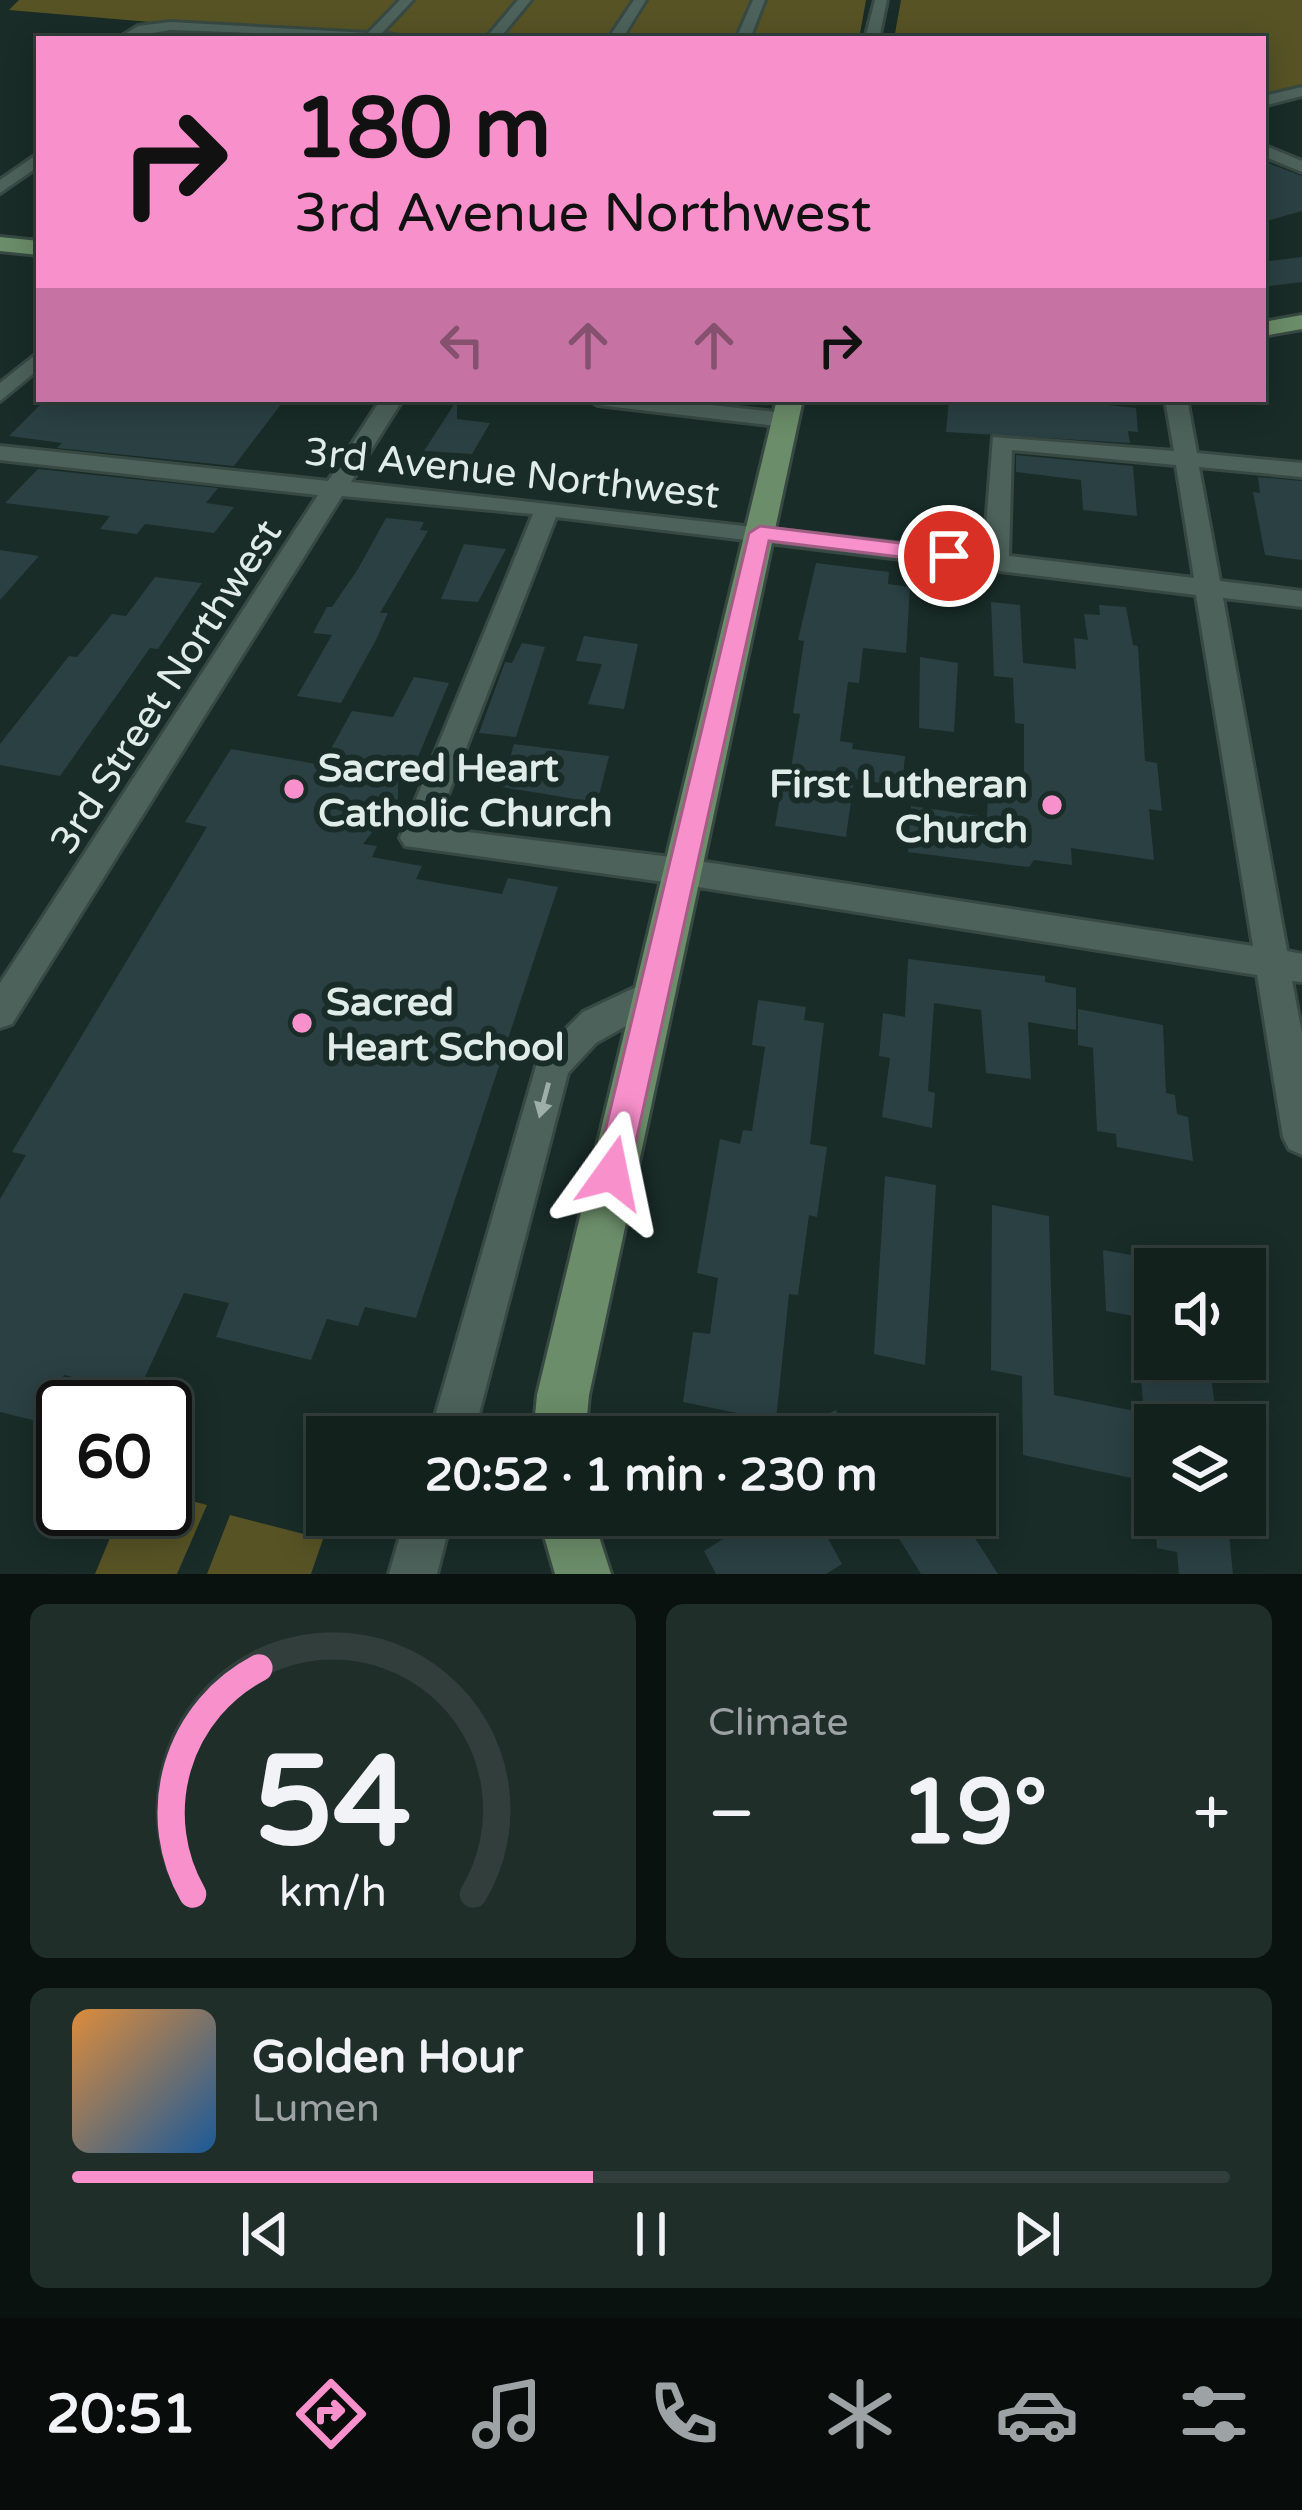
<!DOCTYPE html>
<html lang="en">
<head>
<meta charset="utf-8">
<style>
	:root { --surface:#13211d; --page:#202e2a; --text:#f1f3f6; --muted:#9da3a4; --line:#323e3b; --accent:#f890cc }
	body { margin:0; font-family:"Varela Round",sans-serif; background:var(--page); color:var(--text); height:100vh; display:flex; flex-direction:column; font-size:45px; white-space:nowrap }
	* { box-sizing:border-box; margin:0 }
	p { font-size:39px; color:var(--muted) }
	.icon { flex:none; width:66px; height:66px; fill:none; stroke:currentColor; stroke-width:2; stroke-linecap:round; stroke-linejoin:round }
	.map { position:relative; height:1574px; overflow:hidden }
	.sheet { display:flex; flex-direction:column; gap:30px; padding:30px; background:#0a1210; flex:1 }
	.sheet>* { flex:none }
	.banner { position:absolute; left:36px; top:36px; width:1230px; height:366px; border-radius:0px; box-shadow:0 6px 30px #0003,0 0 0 3px var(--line); background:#f890cc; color:#111; overflow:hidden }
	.tools { position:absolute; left:1134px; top:1248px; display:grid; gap:24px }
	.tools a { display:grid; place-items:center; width:132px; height:132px; border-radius:0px; background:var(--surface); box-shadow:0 6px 30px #0003,0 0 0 3px var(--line); font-size:60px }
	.speed { position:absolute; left:36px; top:1380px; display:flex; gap:24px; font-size:60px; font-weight:700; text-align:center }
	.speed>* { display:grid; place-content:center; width:156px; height:156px; border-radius:50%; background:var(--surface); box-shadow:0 6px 30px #0003,0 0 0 3px var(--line); line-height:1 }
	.speed .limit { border:6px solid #111; border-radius:18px; background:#fff; color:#111 }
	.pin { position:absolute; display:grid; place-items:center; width:102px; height:102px; color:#fff; margin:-51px; border:6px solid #fff; border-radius:50%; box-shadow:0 3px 12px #0007 }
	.me { position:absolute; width:132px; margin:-66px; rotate:12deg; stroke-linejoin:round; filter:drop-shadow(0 0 9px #0008) }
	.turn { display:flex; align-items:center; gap:42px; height:252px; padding:0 60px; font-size:54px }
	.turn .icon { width:156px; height:156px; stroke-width:2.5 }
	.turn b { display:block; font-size:84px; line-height:102px }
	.lanes { display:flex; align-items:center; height:114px; padding:0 60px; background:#0003; justify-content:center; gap:60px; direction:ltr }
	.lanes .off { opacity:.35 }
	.big { font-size:90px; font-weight:700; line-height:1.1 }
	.sheet .card { flex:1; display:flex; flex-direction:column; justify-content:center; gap:18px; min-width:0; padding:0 42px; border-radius:18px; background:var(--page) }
	.sheet .dial { align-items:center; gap:0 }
	.dial svg { height:312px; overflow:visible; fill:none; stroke:var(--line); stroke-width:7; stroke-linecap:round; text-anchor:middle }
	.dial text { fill:var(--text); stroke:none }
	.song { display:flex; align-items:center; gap:36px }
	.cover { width:144px; height:144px; border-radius:18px; background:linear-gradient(135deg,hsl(30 70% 55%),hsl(210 70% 35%)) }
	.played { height:12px; border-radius:6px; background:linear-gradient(90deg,var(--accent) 45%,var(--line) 45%) }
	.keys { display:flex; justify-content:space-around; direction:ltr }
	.heat { display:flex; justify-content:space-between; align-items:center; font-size:66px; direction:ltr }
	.sheet .tiles { flex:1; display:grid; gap:30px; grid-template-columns:1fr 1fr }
	.card:last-child { grid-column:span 2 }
	.trip { position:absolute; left:306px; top:1416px; width:690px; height:120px; border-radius:0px; background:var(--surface); box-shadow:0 6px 30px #0003,0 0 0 3px var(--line); font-weight:700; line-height:120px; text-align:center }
	.dock { display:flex; height:192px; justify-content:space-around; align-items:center; background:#080d0c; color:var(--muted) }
	.dock .icon { width:84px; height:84px }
	.dock .current { color:var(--accent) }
	.dock b { font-size:54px; color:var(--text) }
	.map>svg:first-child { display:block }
	.green { fill:#575325 }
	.building { fill:#2a4043 }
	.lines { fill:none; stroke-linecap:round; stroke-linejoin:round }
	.minor-casing { stroke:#384943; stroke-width:6 }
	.major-casing { stroke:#384943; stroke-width:6 }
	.minor { fill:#4d625b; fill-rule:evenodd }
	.major { fill:#6b8d69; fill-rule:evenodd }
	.oneway { fill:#9eaea9 }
	.route { fill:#f890cc; stroke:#a15e85; stroke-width:3 }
	.poi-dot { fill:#f890cc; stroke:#192c27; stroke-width:4.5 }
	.labels { text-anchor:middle; stroke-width:12; stroke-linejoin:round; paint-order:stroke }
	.street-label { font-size:39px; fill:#e0ece8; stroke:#192c27 }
	.poi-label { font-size:39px; font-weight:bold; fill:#e0ece8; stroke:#192c27; text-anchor:start }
</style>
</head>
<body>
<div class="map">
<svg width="1302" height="1574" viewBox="0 0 1302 1574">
	<rect width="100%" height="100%" fill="#192c27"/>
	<g class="green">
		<path d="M19,0H866L859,39H350L9,10Z"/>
		<path d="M901,0H1302V89L1263,99V39H894Z"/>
		<path d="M165,1494L207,1505L177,1574H95L122,1509H165Z"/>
		<path d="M230,1515L323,1539L311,1574H207Z"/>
	</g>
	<g class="building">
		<path d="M1263,161L1302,176V211L1263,222Z"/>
		<path d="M1302,257V282L1263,287V262Z"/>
		<path d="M46,399H285L234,466L57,448L62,443L9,436Z"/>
		<path d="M949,399H1051L1136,408L1138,432L1128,431L1130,443L946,432Z"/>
		<path d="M457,400V419L490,423L472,454L424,451Z"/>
		<path d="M1016,455L1133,466L1137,516L1083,510L1081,480L1016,472Z"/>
		<path d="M38,469L218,488L206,503L234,507L214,533L145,524L137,534L100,529L110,516L5,503Z"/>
		<path d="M1258,477L1302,481V560L1265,555L1253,492L1260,493Z"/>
		<path d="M386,518L424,522L420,530L428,531L380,613H388L376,640L341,703L297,696L332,635L313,633L327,607H332L358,569Z"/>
		<path d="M464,544L506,549L478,602L441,599Z"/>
		<path d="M0,550L39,556L0,600Z"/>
		<path d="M816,563L889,572L888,584L910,587L906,653L863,648L859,683L848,682L840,741L853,743L852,749L905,756L902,786L854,779L846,837L775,826L782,785L788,786L800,714L793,713L804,641L798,640Z"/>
		<path d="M155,577L202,583L158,649L150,648L60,776L0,765V744L69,656L77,657L112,614L126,616Z"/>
		<path d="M991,602L1020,605L1023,663L1076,669L1074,638L1088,640L1084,614L1100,615L1099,605L1126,607L1133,645L1138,646L1145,761L1157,763L1162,811L1149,809L1154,860L1071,848L1072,865L1034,860L1029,867L908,852L911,806L987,817L988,795L1024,800V724L1015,723L1013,678L994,676Z"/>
		<path d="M584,636L638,644L624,709L588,704L602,664L576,661Z"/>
		<path d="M522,643L545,647L516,737L479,733L505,662L512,663Z"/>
		<path d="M920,657L958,663L954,732L919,728Z"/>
		<path d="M414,677L449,683L412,771L398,769V799L363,844L377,846L372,857L422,866L416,879L502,894L508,878L558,887L416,1318L365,1307L358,1326L327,1319L311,1360L216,1337L229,1303L184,1293L138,1392L64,1375L41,1422L0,1412V1199L26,1155L12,1152L207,827L185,822L231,749L322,765L352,711L393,717Z"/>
		<path d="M514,744L609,756L600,792L593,802L502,787Z"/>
		<path d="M908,959L1045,976V982L1076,988V1030L1028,1022L1031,1079L986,1073L981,1010L934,1003L928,1091L935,1093L932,1128L882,1117L890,1058L879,1056L883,1013L905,1017Z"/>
		<path d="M758,1000L806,1007L804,1020L824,1023L810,1144L827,1147L817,1217L809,1215L798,1295L789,1294L776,1421L683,1402L693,1332L710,1334L718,1278L697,1273L720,1139L740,1144L743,1130L752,1131L765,1047L752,1045Z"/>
		<path d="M1078,1009L1163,1025L1166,1093L1175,1095L1177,1114L1188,1117L1193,1161L1117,1147L1116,1134L1097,1131L1093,1048L1078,1045Z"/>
		<path d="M885,1176L936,1185L925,1365L874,1354Z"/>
		<path d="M992,1205L1049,1216L1054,1395L1155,1415V1483L1023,1455L1022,1376L991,1370Z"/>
		<path d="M1103,1250L1155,1259V1320L1106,1311Z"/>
		<path d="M1139,1359H1209L1217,1424L1144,1411Z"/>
		<path d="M836,1410L848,1437H778Z"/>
		<path d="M761,1515H815L842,1564L826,1574H716L704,1551Z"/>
		<path d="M919,1515H960L998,1574H921L895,1532Z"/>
		<path d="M1155,1515H1227L1233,1574H1179L1177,1552L1157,1548Z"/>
	</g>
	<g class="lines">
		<defs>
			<g id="minor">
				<path d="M400,0H413L382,33L418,39L170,30L117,39L138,26L170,22L368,33Z"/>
				<path d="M518,0H531L499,39H485Z"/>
				<path d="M634,0H646L622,39H608Z"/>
				<path d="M753,0H765L750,39H736Z"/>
				<path d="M875,0H887L879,39H865Z"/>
				<path d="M1302,87V96L1263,106V96Z"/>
				<path d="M1263,145L1302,161V172L1263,156Z"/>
				<path d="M39,153V166L0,193V180Z"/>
				<path d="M39,352V369L0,401V383Z"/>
				<path d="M381,399H403L351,482L984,553L993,437L1174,451L1165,399H1187L1197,453L1302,463V477L1199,467L1220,581L1302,591V607L1223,598L1287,951L1302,954V982L1292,981L1302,1033V1155L1289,1149L1283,1137L1257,975L679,884L405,846L400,838L533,514L342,496L12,1024L0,1028V983L318,495L0,460V446L328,481ZM1012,450L1176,465L1194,578L1009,556ZM556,517L1196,595L1253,946L679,858L435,828Z"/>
				<path d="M587,399H656L785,413L796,420L785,427L598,405Z"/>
				<path d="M651,980L663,985L668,995L663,1005L596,1043L568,1073L473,1437H429L539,1056L583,1012Z"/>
				<path d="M406,1515H452L437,1574H389Z"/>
			</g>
			<g id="major">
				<path d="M0,237L39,241V255L0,251Z"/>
				<path d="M1302,315V329L1263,336V322Z"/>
				<path d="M777,399H803L589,1395L585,1437H533L537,1395Z"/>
				<path d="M538,1515H592L611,1574H555Z"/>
			</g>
		</defs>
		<use href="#minor" class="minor-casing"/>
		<use href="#major" class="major-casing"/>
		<use href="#minor" class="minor"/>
		<use href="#major" class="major"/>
	</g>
	<defs><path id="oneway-solid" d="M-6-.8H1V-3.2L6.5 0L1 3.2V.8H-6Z" transform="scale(3)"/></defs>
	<use class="oneway" href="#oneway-solid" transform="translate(544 1100) rotate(105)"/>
	<path class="route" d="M760,526L949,549L960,556L949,563L769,541L629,1173L624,1184L612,1189L600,1184L595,1173L749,533Z"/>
	<g class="poi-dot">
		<circle cx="294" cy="789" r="12"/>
		<circle cx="1052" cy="805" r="12"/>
		<circle cx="302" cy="1023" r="12"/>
	</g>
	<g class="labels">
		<g class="street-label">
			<text transform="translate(512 472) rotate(6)" y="14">3rd Avenue Northwest</text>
			<text transform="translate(165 686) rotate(-57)" y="14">3rd Street Northwest</text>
		</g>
		<g class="poi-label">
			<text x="318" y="781">Sacred Heart<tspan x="318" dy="45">Catholic Church</tspan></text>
			<text x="1028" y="797" text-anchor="end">First Lutheran<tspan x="1028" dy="45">Church</tspan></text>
			<text x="326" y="1015">Sacred<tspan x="326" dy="45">Heart School</tspan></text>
		</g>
	</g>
</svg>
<div class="tools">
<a><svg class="icon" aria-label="sound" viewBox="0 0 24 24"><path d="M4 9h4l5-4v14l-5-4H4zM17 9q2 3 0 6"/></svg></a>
<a><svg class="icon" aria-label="layers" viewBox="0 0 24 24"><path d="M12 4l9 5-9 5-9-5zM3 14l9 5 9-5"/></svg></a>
</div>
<div class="speed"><div class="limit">60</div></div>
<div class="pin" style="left:949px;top:556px;background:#d93025"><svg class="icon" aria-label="arrive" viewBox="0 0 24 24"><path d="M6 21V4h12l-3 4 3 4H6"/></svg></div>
<svg class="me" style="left:612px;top:1173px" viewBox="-20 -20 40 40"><path d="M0-17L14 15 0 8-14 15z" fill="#f890cc" stroke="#fff" stroke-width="4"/></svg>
<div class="trip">20:52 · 1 min · 230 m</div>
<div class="banner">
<div class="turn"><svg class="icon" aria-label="right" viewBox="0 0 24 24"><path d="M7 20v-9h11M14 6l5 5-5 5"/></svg><div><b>180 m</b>3rd Avenue Northwest</div></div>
<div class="lanes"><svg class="icon off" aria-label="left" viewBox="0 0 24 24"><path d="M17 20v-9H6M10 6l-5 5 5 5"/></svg><svg class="icon off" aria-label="ahead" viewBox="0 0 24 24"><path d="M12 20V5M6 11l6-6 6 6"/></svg><svg class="icon off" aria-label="ahead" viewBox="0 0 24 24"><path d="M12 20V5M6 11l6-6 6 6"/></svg><svg class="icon" aria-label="right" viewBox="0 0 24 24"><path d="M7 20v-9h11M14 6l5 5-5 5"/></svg></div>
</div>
</div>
<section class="sheet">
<div class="tiles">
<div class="card dial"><svg viewBox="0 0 100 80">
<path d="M14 69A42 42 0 1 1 86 69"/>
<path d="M14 69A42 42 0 0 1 31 11" stroke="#f890cc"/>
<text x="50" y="56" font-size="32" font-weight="700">54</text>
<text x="50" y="72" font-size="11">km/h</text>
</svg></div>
<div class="card"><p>Climate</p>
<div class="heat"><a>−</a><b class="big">19°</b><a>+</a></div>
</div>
<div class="card">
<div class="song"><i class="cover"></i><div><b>Golden Hour</b><p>Lumen</p></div></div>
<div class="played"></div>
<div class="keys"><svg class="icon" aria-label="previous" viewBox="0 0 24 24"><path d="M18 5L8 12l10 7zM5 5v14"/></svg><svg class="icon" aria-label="pause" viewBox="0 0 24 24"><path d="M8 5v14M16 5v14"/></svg><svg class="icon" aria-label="next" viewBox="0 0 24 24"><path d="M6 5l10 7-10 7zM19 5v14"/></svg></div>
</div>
</div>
</section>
<nav class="dock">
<b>20:51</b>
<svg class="icon current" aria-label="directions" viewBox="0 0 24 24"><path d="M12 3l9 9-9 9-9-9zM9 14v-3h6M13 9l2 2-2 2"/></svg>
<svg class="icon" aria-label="music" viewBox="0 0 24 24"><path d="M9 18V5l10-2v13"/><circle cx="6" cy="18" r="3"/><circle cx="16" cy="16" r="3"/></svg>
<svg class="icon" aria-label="phone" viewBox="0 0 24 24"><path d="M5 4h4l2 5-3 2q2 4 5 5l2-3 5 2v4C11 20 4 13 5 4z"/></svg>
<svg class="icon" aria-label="climate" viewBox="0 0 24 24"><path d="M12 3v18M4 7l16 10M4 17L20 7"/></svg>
<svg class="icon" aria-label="car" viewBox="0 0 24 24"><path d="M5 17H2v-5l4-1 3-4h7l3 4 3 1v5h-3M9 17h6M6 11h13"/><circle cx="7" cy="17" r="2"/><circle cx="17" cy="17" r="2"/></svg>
<svg class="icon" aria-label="filters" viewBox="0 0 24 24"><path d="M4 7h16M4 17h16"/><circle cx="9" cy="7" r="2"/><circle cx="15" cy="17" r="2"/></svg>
</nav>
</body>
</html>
